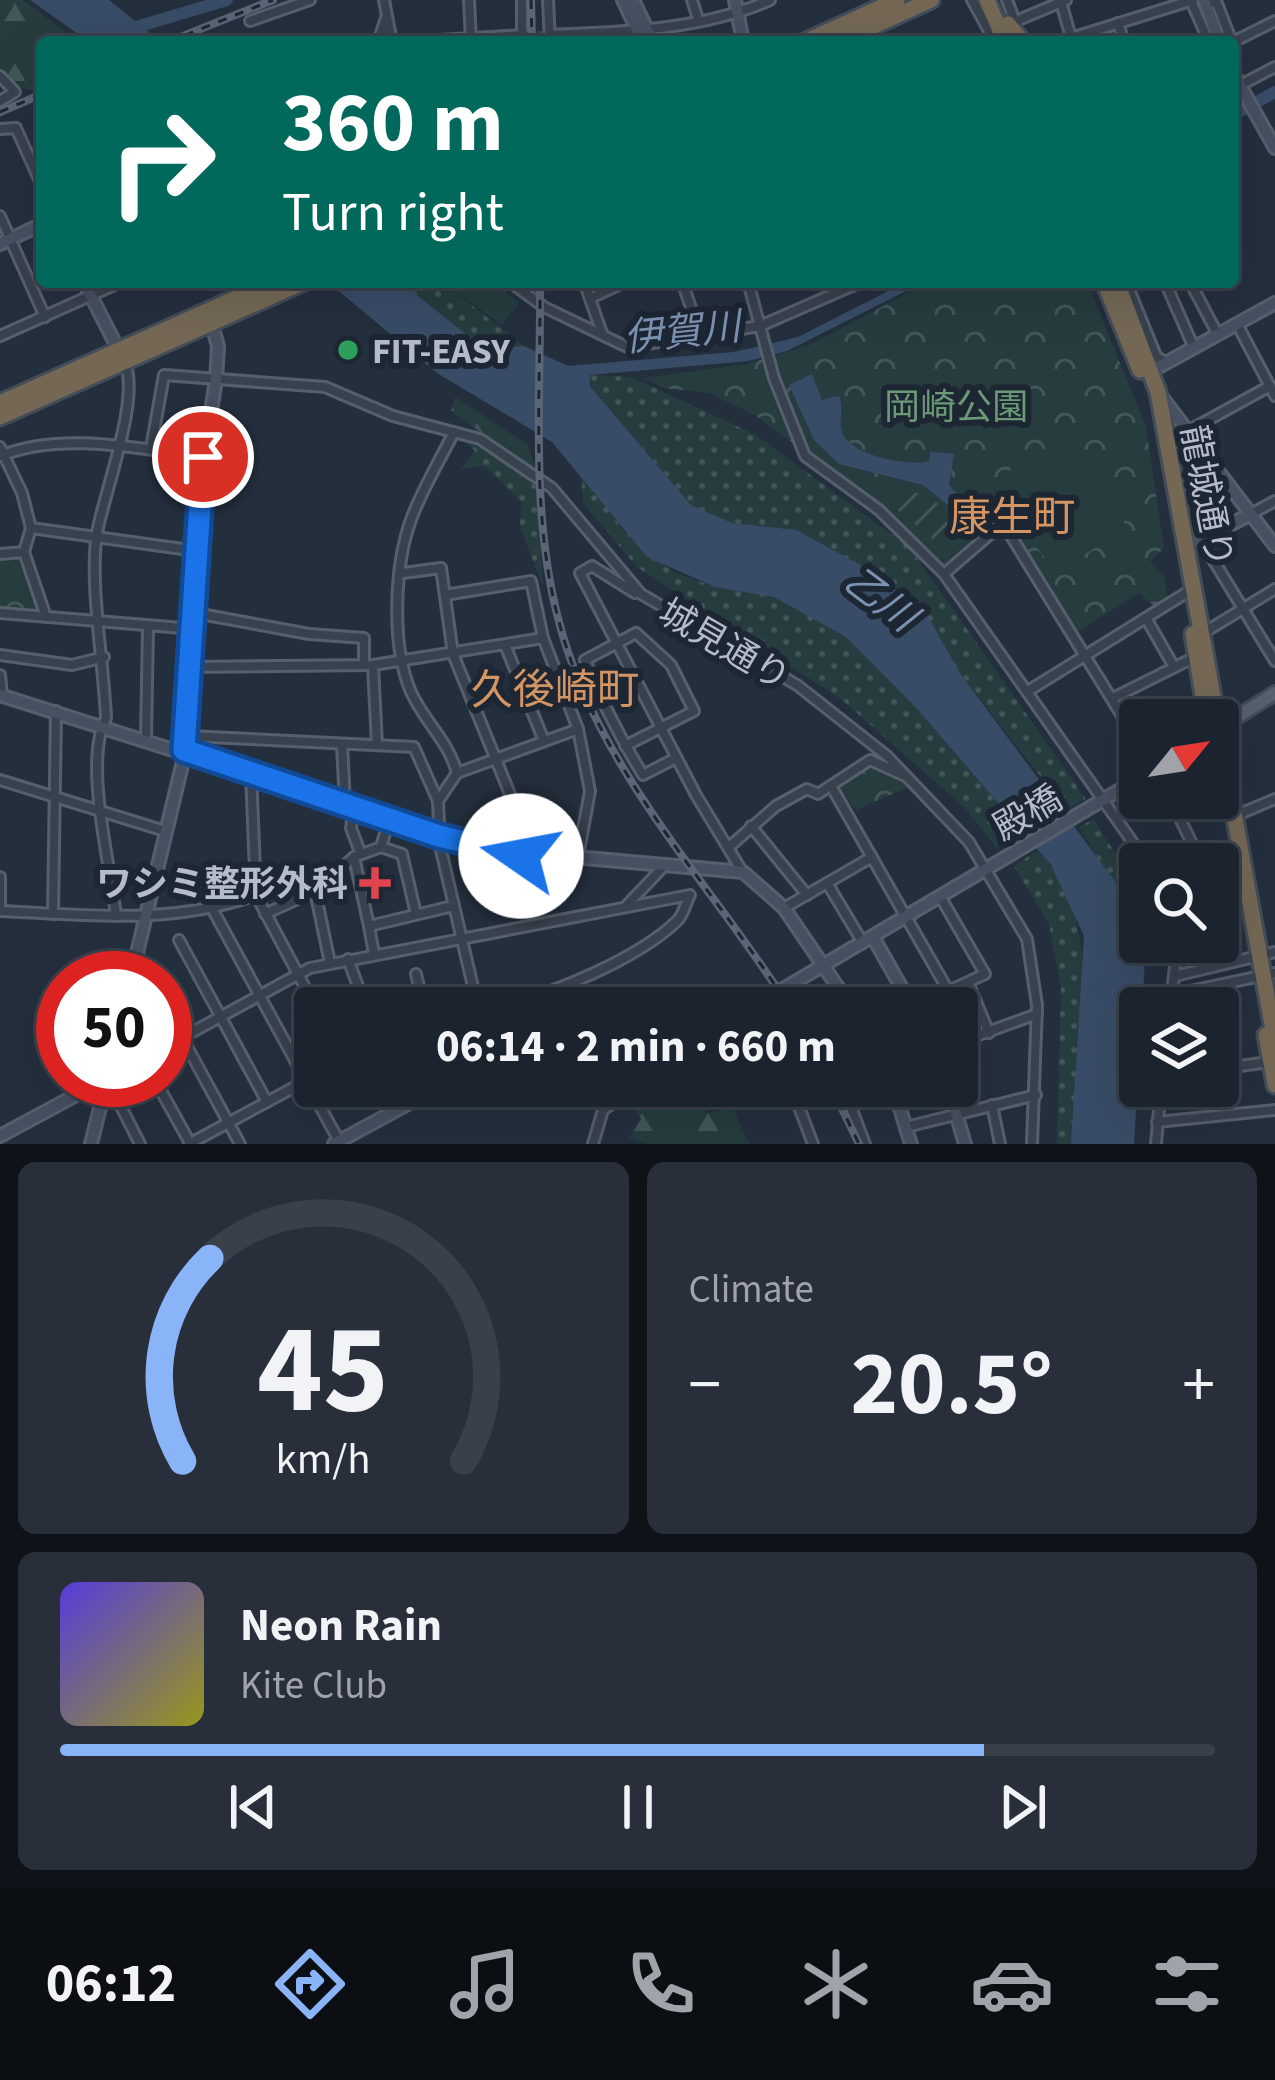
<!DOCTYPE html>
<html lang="en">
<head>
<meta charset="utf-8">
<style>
	:root { --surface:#1b232e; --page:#282f3a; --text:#f1f3f6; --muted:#a0a4aa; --line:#39404a; --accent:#8ab4f8 }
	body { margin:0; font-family:"Source Sans 3","Noto Sans JP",sans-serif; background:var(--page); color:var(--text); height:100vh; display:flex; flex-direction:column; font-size:45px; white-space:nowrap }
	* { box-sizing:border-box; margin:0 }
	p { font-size:39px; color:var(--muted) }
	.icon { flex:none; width:66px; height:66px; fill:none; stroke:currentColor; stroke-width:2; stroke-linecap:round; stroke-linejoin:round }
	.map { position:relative; height:1144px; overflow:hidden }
	.side { display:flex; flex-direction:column; gap:18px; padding:18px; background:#0f1319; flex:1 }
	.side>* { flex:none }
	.hud { position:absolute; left:36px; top:36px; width:1203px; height:252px; border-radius:12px; box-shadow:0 12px 48px #0002,0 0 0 3px var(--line); background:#00695c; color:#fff; overflow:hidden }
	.needle { width:78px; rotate:60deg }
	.tools { position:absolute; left:1119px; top:699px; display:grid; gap:24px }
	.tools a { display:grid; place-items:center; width:120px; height:120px; border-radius:12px; background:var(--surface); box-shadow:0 12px 48px #0002,0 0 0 3px var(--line); font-size:60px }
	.speed { position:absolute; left:36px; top:951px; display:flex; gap:24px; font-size:60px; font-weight:700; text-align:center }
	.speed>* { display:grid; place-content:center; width:156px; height:156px; border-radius:50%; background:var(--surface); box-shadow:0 12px 48px #0002,0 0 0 3px var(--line); line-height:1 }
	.speed .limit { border:18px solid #d22; background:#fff; color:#111 }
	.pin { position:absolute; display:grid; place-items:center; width:102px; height:102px; color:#fff; margin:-51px; border:6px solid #fff; border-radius:50%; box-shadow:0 3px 12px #0007 }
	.me { position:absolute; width:132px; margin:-66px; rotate:282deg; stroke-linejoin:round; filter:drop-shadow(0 0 9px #0008) }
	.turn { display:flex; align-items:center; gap:42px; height:252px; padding:0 48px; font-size:54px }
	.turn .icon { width:156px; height:156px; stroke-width:2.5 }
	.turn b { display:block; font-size:84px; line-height:102px }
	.big { font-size:90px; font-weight:700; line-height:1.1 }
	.side .tile { flex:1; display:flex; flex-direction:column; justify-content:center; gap:18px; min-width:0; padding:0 42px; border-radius:18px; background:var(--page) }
	.side .dial { align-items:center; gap:0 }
	.dial svg { height:312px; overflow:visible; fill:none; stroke:var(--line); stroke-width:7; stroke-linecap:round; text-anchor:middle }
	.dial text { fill:var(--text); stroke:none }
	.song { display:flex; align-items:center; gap:36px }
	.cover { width:144px; height:144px; border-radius:18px; background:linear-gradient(135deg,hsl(250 70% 55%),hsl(60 70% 35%)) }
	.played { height:12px; border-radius:6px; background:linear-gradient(90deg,var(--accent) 80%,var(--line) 80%) }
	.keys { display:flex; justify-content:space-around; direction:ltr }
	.heat { display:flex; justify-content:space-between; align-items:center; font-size:66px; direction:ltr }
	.side .tiles { flex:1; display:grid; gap:18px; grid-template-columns:1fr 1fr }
	.tile:last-child { grid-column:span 2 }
	.trip { position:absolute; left:294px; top:987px; width:684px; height:120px; border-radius:12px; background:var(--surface); box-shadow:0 12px 48px #0002,0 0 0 3px var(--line); font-weight:700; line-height:120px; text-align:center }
	.tab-bar { display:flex; height:192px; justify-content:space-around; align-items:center; background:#0b0e12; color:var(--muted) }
	.tab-bar .icon { width:84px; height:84px }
	.tab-bar .selected { color:var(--accent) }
	.tab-bar b { font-size:54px; color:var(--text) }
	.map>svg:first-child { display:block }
	.grass { fill:url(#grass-dots) }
	.forest { fill:url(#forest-firs) }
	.park { fill:url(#park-crowns) }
	.garden { fill:url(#garden-furrows) }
	.pitch { fill:#263c3f }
	.water { fill:#394c67 }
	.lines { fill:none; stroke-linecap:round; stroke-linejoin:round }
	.canal { stroke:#394c67; stroke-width:8 }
	.river { stroke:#394c67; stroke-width:12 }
	.street-tunnel { stroke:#3a4453; stroke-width:8; stroke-dasharray:8 4; stroke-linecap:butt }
	.street-casing { stroke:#565f6c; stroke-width:14 }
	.secondary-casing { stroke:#565f6c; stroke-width:16 }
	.primary-casing { stroke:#414a57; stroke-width:18 }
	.highway-casing { stroke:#434c59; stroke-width:21 }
	.street { stroke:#38414e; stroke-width:8 }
	.secondary { stroke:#465061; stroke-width:10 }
	.primary { stroke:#56606e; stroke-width:12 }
	.highway { stroke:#746855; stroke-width:15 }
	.rail-casing { stroke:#5a6575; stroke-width:8 }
	.rail { stroke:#1d2633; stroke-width:3; stroke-dasharray:9; stroke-linecap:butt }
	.route-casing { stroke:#114b97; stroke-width:30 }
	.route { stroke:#1a73e8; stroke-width:21 }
	.leisure-dot { fill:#2e9e5b; stroke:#1d2633; stroke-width:4.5 }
	.health-dot { fill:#e0444e; stroke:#1d2633; stroke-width:4.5 }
	.labels { text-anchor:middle; stroke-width:12; stroke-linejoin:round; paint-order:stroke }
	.poi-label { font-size:36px; font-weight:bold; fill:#b4bcc9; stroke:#1d2633; text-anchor:start }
	.park-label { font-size:36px; fill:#6b9a76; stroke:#1d2633 }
	.street-label { font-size:36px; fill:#b4bcc9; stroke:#1d2633 }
	.water-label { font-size:39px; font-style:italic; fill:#7c92b1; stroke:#1d2633 }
	.quarter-label { font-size:42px; fill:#d59563; stroke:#1d2633 }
</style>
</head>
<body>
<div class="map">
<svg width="1275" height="1144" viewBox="0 0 1275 1144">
	<defs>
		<pattern id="grass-dots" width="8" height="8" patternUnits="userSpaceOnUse" patternTransform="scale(3)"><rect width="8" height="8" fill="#263c3f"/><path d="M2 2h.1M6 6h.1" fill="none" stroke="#435659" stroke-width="1.8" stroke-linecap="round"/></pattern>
		<pattern id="forest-firs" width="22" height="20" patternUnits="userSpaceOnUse" patternTransform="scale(3)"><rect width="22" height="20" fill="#263c3f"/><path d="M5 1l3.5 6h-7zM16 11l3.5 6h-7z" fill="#435659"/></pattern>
		<pattern id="park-crowns" width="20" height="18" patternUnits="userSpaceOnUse" patternTransform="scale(3)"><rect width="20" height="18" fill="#263c3f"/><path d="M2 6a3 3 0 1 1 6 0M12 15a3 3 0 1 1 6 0" fill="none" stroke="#435659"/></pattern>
		<pattern id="garden-furrows" width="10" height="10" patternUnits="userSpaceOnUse" patternTransform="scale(3)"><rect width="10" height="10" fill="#263c3f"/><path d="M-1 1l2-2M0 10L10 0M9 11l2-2" fill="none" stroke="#435659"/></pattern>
	</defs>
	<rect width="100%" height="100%" fill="#242f3e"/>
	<g class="grass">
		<path d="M400,282H442L524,346L485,349Z"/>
		<path d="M589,375L631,377L756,435L910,548L1086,799L1066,809L961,675L929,618L874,572L796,531L732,523L691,505L591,386Z"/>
		<path d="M462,438L497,454L536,486L543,587L520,526L521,502L485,466L461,469L475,451Z"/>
		<path d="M581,474L625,532L673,572L715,587L774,596L846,637L919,711L1025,835L996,847L964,807L841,699L637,567L583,503Z"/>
		<path d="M1093,819L1140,891V928L1079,827Z"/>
		<path d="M1038,850C1109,930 1080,1046 1071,1144H1057L1061,988L1049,924L1014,866Z"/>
	</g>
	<g class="forest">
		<path d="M0,0H23L79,42H42V88C23,96 14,82 0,70Z"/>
		<path d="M455,397L528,445L536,471L451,411Z"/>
		<path d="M650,1086L654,1091L692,1086L707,1113L733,1108L749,1144H647L629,1138L641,1119L629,1099Z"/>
	</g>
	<g class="park">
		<path d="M928,282H1087L1146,427L1164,548L1150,561L1164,575L1167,596L1154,606L1139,593L1077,632L1006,523L999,520L944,569L886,512L755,415L709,393L664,388L644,378L747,364L810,345Z"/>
		<path d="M22,555L41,610L39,613L0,609V557Z"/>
		<path d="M873,762L909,787L856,810L836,785Z"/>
	</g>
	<path class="garden" d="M898,488C921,491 960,513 971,534L941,546L887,501Z"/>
	<g class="pitch">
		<path d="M442,282H495L519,303L502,325Z"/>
		<path d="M1044,449C1089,468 1128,472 1124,529L1056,573L993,490L1023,456Z"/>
	</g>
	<g class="water">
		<path d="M30,0H109L161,42H89Z"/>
		<path d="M328,282H400L485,349L524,346L568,366L734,352L798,337L906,282H924L787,351L748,361L590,375V386L691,505L732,523L796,530L874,572L929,618L961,675L1120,888L1140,928V942H1146L1134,1144H1071L1084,936L1051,865L919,711L846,637L774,597L715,587L647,557L552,442L437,373Z"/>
		<path d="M812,374L822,400L839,396C845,410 837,422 843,435C854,456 910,467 929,461L930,452L954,454L949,485L958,495L975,494L980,519L955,511L923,485L839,464L814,440L789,385Z"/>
	</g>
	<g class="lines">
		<path class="canal" d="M221,0V2"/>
		<g class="river">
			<path d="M126,30L227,0"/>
			<path d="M1233,115L1275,92"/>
		</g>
		<path class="street-tunnel" d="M525,35H549"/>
		<defs>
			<g id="street">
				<path d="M384,0L392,42"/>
				<path d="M469,0L471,40"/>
				<path d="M548,0L550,42"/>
				<path d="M692,0L698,19"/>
				<path d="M972,0L995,42"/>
				<path d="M1007,0L1015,21"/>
				<path d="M1191,1L1209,42"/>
				<path d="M1061,2L1072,41"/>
				<path d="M1205,5L1216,1L1232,42"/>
				<path d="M250,21L310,0"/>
				<path d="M1016,21L1066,0"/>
				<path d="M1118,23L1124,42"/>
				<path d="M549,35C622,32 703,30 770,0"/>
				<path d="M1071,38L1193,0"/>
				<path d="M378,42L386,18"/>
				<path d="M406,42L525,35"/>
				<path d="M522,42V0"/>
				<path d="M1233,42L1275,21"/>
				<path d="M0,76L15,92L0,101"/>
				<path d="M1233,89L1275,67"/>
				<path d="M0,129L16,128L42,186"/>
				<path d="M0,216L45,317"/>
				<path d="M510,282L544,307L627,347L760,326L861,282"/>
				<path d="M584,282L602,333"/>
				<path d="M682,282L701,336"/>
				<path d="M748,282L774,378L805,456L879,510L944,574L1148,864"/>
				<path d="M1126,282L1156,356L1166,363"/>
				<path d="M1165,282L1194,348"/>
				<path d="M1190,282L1218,335"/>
				<path d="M591,298L625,282"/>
				<path d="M1237,324L1275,396"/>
				<path d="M0,336L121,282"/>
				<path d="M1188,431L1270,386"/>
				<path d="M454,432C440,460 423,488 412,517C394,564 391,646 411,692C424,721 449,742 457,773"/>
				<path d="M0,447L22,493L31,528L24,552L46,617"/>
				<path d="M151,448L164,375L325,387L393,416L480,439L552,488L641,594L797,685L887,756L969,842L1027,939L1037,1005L1032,1144"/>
				<path d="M0,456C63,431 138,449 203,457"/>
				<path d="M1251,514L1275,501"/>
				<path d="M31,528L197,551"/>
				<path d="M1201,540L1275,661"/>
				<path d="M0,554L24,552"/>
				<path d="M403,573L441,568L453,654L514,804L521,856"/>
				<path d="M944,574L1003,523L1140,745"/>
				<path d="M635,593L592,566L580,573L696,795L742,871"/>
				<path d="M0,613L194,629"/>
				<path d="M195,613L309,634L364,638V665"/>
				<path d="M1146,618L1174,667"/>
				<path d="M1205,632L1275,589"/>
				<path d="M543,638L578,729"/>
				<path d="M505,645L544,741"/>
				<path d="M0,655L72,665L104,657"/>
				<path d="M373,665L377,745"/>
				<path d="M192,667L373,665L543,638L531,581L445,595"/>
				<path d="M0,675L2,695"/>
				<path d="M1028,691L1186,593"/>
				<path d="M1113,698L1197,656"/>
				<path d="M189,736L414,747L438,801L440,846L478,1008"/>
				<path d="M146,738L148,627"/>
				<path d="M342,744L345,804"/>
				<path d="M625,746L694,711L671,665L636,633L585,660C601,700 620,738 643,775L676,758"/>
				<path d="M251,773L256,895L316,1008"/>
				<path d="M0,780L165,831"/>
				<path d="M831,786L949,992"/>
				<path d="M1170,798L1202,864"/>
				<path d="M438,801L457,773L578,729L590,791L578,857"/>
				<path d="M354,808L351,828L360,852"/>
				<path d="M1237,815L1275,799"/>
				<path d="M389,820L381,847L354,857L369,926L453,906"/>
				<path d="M751,826L807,895"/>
				<path d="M381,847L402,854L416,914"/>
				<path d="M729,847L776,806L807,789L818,794L870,760L903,775"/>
				<path d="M1218,866L1234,859"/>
				<path d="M0,877V911"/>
				<path d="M827,883L863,943"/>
				<path d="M627,905L665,865"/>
				<path d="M784,908L872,857"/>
				<path d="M0,911C89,915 171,925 256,895"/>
				<path d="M214,912L339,1141"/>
				<path d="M53,914L56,711"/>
				<path d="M265,914L315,891"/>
				<path d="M116,916C111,866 83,763 106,718C104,665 89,582 97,533C104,493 142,395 124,361"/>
				<path d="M369,926L374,954"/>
				<path d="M179,940L267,1102"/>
				<path d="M136,954L149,978"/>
				<path d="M348,959L366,1008"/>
				<path d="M330,963L315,891L354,857"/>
				<path d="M416,974L424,1008"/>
				<path d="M1175,976L1275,952"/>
				<path d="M969,985L989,1033"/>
				<path d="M790,986L804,1008"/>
				<path d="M1171,995L1275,973"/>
				<path d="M165,1006L240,1144"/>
				<path d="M912,1008L985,974L941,898"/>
				<path d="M1170,1008L1178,942"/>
				<path d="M957,1043L1037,1014"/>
				<path d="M165,1047L310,968L690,895C686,902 684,914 677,921C636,960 552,994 496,1008"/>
				<path d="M1218,1069L1269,1062"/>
				<path d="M155,1080L190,1143"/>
				<path d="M108,1081L140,1144"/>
				<path d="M409,1086L415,1100"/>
				<path d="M791,1086L813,1144"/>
				<path d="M843,1086L865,1144"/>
				<path d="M992,1105L1000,1144"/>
				<path d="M1157,1122L1275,1110"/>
				<path d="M906,1127L1036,1095"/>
				<path d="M189,1144L315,1076"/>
				<path d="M593,1144L603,1110L636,1086"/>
				<path d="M1156,1144L1161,1086"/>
			</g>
			<g id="secondary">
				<path d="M623,0L643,42"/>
				<path d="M633,0L653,42"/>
				<path d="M735,0L743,42"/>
				<path d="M1204,0L1220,42"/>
				<path d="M1233,73L1275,148"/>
				<path d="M0,244L42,224"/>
				<path d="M84,282L119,351"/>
				<path d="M1146,374L1275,303"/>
				<path d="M1161,396L1275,546"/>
				<path d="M1186,547L1251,514"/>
				<path d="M0,695L484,849L743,872L784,908L852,1008"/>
				<path d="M873,937L913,1008"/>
				<path d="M131,978L189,736L201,473L216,380L218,346L211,321"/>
				<path d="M751,1008L1140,778"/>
				<path d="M893,1086L911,1144"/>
				<path d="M948,1086L965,1144"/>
				<path d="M0,1136L104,1080"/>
				<path d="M91,1144L107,1080"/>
				<path d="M334,1144L415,1100L462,1086"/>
			</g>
			<path id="primary" d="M1221,727L1275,693"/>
			<g id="highway">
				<path d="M987,0L1005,42"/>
				<path d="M1008,24L1023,42"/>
				<path d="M804,42L897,0"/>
				<path d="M839,42L931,0"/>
				<path d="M1104,282L1140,370"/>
				<path d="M1117,282L1158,392L1275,1041"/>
				<path d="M0,403L272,282"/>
				<path d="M0,417L304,282"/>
				<path d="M1193,634L1207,720"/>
				<path d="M1266,1035L1275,1085"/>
			</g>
		</defs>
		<use href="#street" class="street-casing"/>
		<use href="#secondary" class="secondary-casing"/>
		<use href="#primary" class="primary-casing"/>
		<use href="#highway" class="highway-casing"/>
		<use href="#street" class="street"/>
		<use href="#secondary" class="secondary"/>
		<use href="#primary" class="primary"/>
		<use href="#highway" class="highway"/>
		<defs>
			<g id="rail">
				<path d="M531,0L532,42"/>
				<path d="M168,42L273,0"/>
				<path d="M0,112L42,94"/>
				<path d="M540,282C541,392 530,511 558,618C595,767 710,882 790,1008"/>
				<path d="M831,1086L859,1144"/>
			</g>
		</defs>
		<use href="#rail" class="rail-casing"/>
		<use href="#rail" class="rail"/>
	</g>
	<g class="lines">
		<defs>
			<path id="route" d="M203,457L184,750L439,836L521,856"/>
		</defs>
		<use href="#route" class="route-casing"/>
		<use href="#route" class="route"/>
	</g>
	<circle class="leisure-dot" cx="348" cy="350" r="12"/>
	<path class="health-dot" d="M369 865h12v12h12v12h-12v12h-12v-12h-12v-12h12z"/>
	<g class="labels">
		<g class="poi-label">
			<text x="372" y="363">FIT-EASY</text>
			<text x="348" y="896" text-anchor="end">ワシミ整形外科</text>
		</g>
		<g class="park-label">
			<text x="956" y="419">岡崎公園</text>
		</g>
		<g class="street-label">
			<text transform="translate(1208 496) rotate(79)" y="13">龍城通り</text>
			<text transform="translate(725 644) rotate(30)" y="13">城見通り</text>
			<text transform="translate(1027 812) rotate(-30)" y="13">殿橋</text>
		</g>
		<g class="water-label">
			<text transform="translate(682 331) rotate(-6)" y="14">伊賀川</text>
			<text transform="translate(881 598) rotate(37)" y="14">乙川</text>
		</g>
		<g class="quarter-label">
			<text x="1012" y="531">康生町</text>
			<text x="555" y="704">久後崎町</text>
		</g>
	</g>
</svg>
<div class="tools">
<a><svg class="needle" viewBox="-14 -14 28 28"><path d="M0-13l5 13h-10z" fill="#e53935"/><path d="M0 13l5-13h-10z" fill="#a0a4aa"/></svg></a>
<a><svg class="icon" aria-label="search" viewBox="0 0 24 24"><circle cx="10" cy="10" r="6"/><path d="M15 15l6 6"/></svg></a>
<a><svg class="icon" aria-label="layers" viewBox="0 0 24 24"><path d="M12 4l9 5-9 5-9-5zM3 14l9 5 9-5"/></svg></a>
</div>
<div class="speed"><div class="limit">50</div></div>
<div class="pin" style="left:203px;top:457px;background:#d93025"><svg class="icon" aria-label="arrive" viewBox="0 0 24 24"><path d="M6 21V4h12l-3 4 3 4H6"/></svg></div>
<svg class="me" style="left:521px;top:856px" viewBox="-20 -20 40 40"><circle r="19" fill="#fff"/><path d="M0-13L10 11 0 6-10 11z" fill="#1a73e8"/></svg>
<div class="trip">06:14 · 2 min · 660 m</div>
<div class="hud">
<div class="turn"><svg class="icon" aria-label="right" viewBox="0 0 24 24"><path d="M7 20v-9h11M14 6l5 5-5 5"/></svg><div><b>360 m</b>Turn right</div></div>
</div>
</div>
<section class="side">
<div class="tiles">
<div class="tile dial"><svg viewBox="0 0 100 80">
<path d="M14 69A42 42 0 1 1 86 69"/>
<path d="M14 69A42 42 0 0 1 21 17" stroke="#8ab4f8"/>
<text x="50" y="56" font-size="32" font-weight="700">45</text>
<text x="50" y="72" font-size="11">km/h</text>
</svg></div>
<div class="tile"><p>Climate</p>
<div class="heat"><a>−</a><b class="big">20.5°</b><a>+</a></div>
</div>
<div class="tile">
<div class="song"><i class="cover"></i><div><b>Neon Rain</b><p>Kite Club</p></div></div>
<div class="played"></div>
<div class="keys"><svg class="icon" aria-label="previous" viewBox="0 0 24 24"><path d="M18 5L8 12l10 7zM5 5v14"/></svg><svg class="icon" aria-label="pause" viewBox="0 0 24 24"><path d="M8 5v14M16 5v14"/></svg><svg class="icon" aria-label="next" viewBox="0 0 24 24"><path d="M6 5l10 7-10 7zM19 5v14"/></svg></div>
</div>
</div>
</section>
<nav class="tab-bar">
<b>06:12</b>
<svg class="icon selected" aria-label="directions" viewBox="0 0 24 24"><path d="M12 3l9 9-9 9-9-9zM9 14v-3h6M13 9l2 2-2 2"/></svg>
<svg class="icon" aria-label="music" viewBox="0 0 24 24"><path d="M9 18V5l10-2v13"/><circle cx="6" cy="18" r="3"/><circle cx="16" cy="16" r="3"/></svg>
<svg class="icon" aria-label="phone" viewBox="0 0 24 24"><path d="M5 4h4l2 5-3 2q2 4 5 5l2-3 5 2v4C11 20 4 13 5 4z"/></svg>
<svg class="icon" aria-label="climate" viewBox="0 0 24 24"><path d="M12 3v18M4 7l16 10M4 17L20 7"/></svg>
<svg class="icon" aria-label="car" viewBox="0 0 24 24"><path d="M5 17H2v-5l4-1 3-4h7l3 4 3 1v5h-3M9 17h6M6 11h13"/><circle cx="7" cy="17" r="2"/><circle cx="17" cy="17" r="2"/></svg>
<svg class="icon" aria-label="filters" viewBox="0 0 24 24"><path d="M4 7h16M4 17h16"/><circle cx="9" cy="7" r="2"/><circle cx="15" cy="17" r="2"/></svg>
</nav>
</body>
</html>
